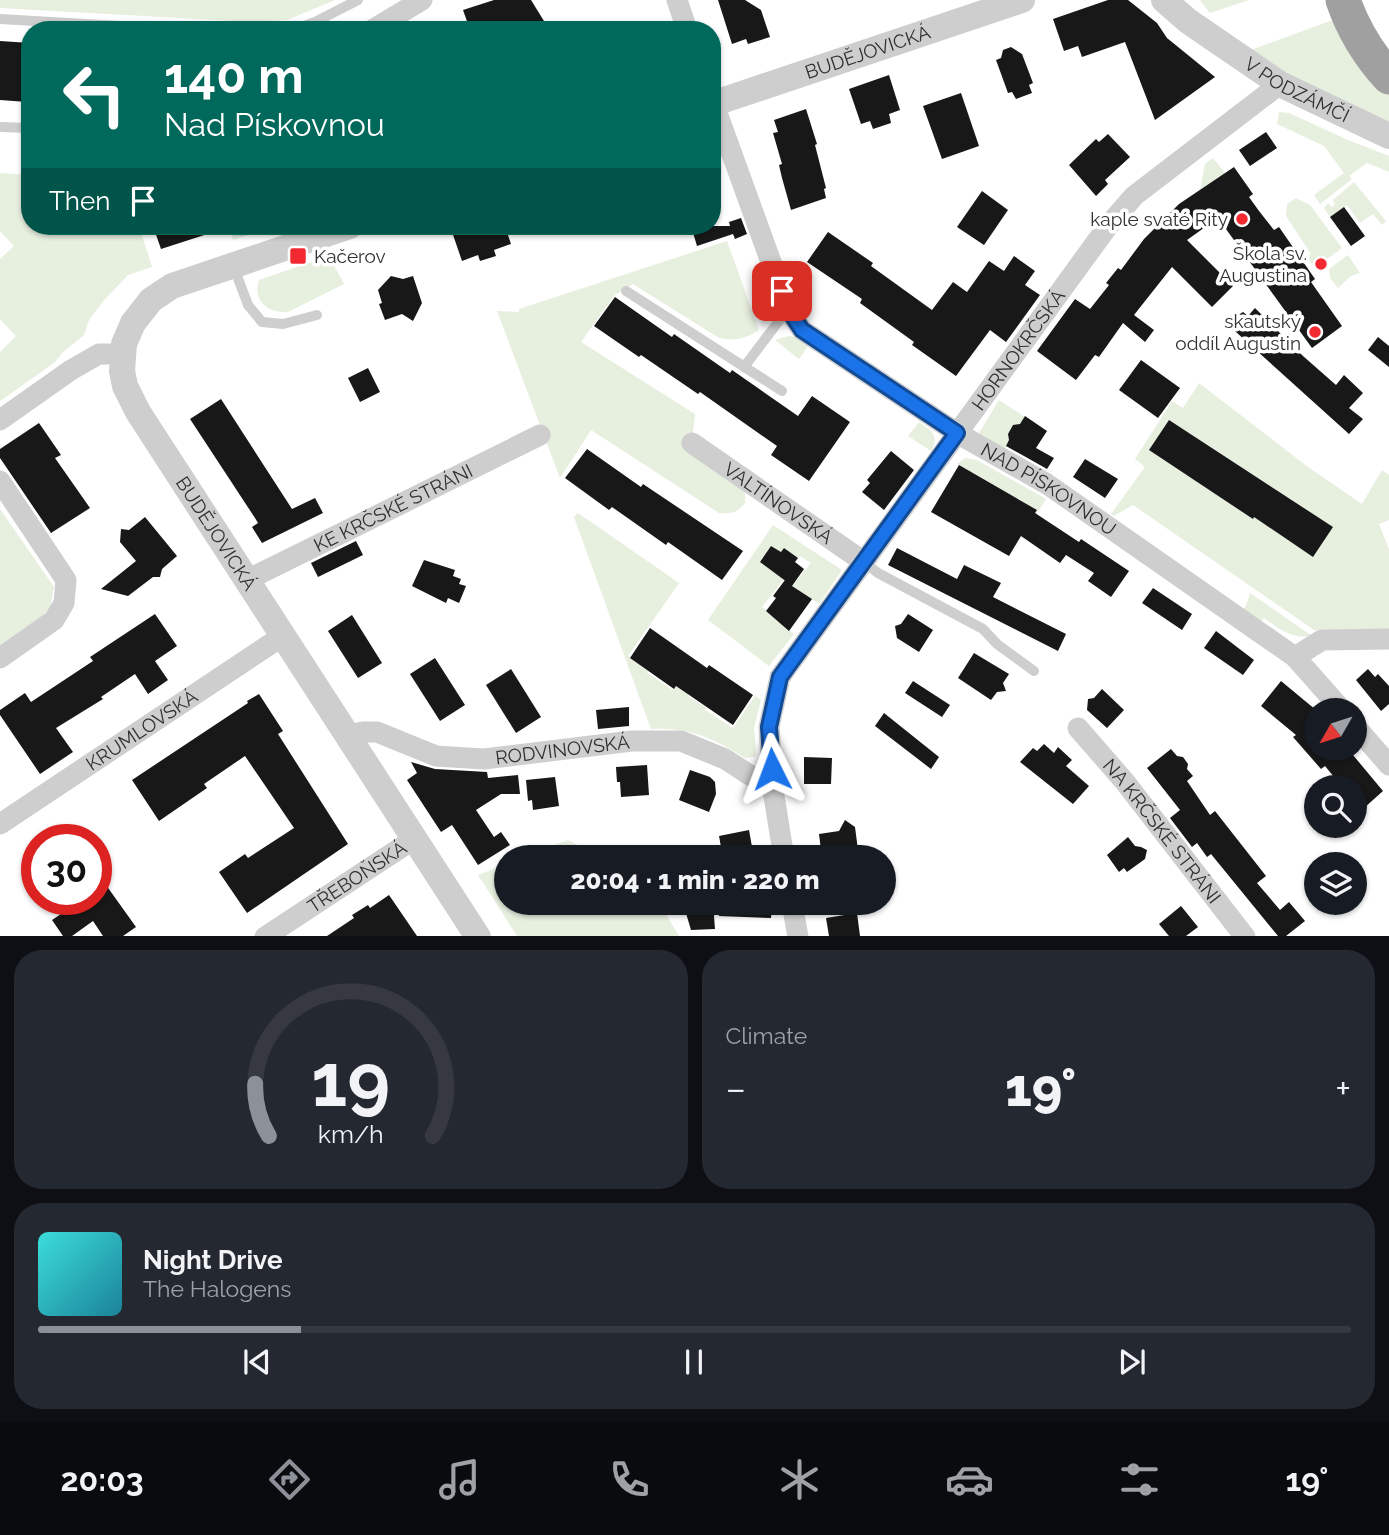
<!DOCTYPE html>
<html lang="en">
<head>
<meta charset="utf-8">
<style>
	:root { --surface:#171b24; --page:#242831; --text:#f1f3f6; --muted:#9ea1a6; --line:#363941; --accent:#8c9099 }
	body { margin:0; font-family:Raleway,sans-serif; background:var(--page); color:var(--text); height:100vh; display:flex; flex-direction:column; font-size:26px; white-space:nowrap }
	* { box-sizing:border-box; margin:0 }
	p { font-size:23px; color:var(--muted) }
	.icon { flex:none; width:38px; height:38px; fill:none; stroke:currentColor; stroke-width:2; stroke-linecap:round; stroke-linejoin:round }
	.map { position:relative; height:936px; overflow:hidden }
	.details { display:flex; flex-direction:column; gap:14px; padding:14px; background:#0d0f14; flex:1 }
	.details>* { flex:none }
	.hud { position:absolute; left:21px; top:21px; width:700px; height:214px; border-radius:28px; box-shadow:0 2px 5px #0004; background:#00695c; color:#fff; overflow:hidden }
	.needle { width:46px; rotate:231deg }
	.controls { position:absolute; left:1304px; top:698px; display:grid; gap:14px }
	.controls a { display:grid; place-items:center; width:63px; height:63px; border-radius:50%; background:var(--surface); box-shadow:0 2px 5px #0004; font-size:35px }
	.speed { position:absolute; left:21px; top:824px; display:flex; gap:14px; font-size:35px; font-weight:700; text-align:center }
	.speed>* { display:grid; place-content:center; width:91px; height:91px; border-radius:50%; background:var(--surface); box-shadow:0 2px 5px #0004; line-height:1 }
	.speed .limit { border:10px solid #d22; background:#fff; color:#111 }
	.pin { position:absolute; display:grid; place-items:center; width:60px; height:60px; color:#fff; margin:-30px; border-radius:14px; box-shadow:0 4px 10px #0006 }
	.me { position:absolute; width:77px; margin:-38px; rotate:357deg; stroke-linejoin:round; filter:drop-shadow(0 0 5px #0008) }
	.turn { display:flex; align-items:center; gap:24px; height:147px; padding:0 28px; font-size:32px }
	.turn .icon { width:91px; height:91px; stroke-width:2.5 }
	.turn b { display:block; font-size:49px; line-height:60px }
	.then { display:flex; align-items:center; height:66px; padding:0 28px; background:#0003; gap:14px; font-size:26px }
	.big { font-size:52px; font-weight:800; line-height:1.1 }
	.details .card { flex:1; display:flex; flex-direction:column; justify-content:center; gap:10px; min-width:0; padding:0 24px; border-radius:28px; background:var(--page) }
	.details .dial { align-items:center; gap:0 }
	.dial svg { height:182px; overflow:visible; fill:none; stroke:var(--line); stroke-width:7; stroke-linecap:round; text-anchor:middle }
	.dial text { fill:var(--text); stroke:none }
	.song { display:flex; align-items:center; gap:21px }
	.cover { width:84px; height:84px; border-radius:10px; background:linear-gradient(135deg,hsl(180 70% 55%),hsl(190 70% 35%)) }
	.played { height:7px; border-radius:4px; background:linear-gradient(90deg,var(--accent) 20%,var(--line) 20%) }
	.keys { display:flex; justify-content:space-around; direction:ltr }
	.heat { display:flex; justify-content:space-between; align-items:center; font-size:38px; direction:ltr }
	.details .tiles { flex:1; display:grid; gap:14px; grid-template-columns:1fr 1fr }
	.card:last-child { grid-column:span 2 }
	.trip { position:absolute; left:494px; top:845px; width:402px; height:70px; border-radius:35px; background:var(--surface); box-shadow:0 2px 5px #0004; font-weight:800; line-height:70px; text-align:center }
	.dock { display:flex; height:112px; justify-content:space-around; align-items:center; background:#090b0e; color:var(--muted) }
	.dock .icon { width:49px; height:49px }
	.dock .on { color:var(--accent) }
	.dock b { font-size:32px; color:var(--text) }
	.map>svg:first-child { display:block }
	.green { fill:#e7efdf; fill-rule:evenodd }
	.building { fill:#181818 }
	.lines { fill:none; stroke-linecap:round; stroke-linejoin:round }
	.service { stroke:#cecece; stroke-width:10 }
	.minor { stroke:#cecece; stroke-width:21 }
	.tertiary { stroke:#cecece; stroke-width:26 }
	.trunk { stroke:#a0a0a0; stroke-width:35 }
	.route-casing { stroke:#114b97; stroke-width:18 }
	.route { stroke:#1a73e8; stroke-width:12 }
	.poi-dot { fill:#f32931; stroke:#fff; stroke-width:2.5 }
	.labels { text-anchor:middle; stroke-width:7; stroke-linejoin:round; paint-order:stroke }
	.street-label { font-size:19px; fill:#313131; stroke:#fff }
	.poi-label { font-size:19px; fill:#313131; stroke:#fff; text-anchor:end }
</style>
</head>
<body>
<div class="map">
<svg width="1389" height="937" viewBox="0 0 1389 937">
	<rect width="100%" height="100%" fill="#fff"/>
	<g class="green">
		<path d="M0,0H335L287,20L251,22L0,8Z"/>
		<path d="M1200,0H1249L1210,13Z"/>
		<path d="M1341,17L1389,85V122L1309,86L1248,51Z"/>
		<path d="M1279,112L1289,113L1348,140L1389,156V172L1367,163L1349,176L1352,179L1320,204L1314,195L1344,173L1324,146L1277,124Z"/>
		<path d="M1213,158L1225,173L1200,190L1205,164Z"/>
		<path d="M0,173L30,175V226H139L152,267L128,275L105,299L89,320L84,335L62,353L54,363L0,401V352L16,336L0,319V259L14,246L0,231Z"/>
		<path d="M1354,182L1386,221L1382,225L1373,214L1360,223L1347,205L1330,217L1324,208L1328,203L1332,207L1335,204L1333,200Z"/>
		<path d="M1296,198L1310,205L1342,248L1315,268L1307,257L1311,254L1286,216L1287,204Z"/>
		<path d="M228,226H276L233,240Z"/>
		<path d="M727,241L759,330C745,339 736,341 719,338L633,284L615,295L581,342L695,414L691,452L745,491V503C737,513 731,514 719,513L591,430L560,478L497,311L519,312V309Z"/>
		<path d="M1348,255L1360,273L1351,276L1338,288L1330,278L1329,269Z"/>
		<path d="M329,256L344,284L288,312C268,314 252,300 259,280Z"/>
		<path d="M767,284L773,305L765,322L754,289Z"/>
		<path d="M789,336L795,337L808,346L799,359L775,340Z"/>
		<path d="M1199,383L1308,467L1362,504L1382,470L1389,475V520L1379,524L1389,549V629L1314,630L1133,505L1114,516L1111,514L1145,467L1135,459L1172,401L1183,408ZM1169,420L1273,488L1285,500L1288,497L1332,527L1313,557L1268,526L1256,515L1253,518L1150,450Z"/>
		<path d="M999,400L1025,417L1019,426L1013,425L1008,434L1010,439L1005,449L979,433Z"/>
		<path d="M919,422C932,431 940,436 931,451L908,436Z"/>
		<path d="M965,458L977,460L1046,499L1010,557L1037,510L957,464Z"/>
		<path d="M0,509L54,587L50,608L43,615L0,645Z"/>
		<path d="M578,513L679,583L628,656L648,671L647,673L673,690L677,684L689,692L688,696L706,708L705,710L733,728L755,696L761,700L754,728L756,752L755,757L745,758C713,738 690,727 651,729L574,517Z"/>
		<path d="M773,525L842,570L819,604L792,586L811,563L800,556L798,558L784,548L781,552L771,546L760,562L784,579L762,607L794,634L769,666L708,620Z"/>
		<path d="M1250,593L1312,636C1291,639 1281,630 1264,618L1258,625L1240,612L1246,606Z"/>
		<path d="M568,840L601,857H522Z"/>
		<path d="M506,864V903H659L679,936H517L478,875Z"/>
	</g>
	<g class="building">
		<path d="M494,0H531L544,21L530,30H470L463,10Z"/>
		<path d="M718,0H745L761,10L770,37L748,44L746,39L732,44Z"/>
		<path d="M1108,0H1128L1157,23L1167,38L1215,77L1155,120L1125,42L1082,57L1078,46L1064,51L1053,19Z"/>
		<path d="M0,41L30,43L27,102L0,100Z"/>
		<path d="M1011,47L1022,54L1033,83L1029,85L1032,93L1016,99L1012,92L1008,93L996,60L1001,58L1003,50Z"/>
		<path d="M889,75L900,110L889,114L891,123L873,129L870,121L861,124L849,89Z"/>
		<path d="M961,93L979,146L942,159L923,106Z"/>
		<path d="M806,109L817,144L815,145L826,188L824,189L826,198L791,210L782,178L779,165L782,164L773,133L778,132L774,120Z"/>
		<path d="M1266,132L1277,148L1250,166L1239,150Z"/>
		<path d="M1108,134L1130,157L1105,180L1108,184L1096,196L1069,165L1096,139L1099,142Z"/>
		<path d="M1234,167L1253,194L1249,197L1259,211L1274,230L1279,227L1315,279L1311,282L1342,326L1312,348L1218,218L1187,240L1233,286L1212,307L1172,267L1134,315L1154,330L1145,342L1123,323L1099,357L1095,355L1076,380L1037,351L1075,299L1090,309L1109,285L1106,283L1118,268L1121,270L1144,239L1179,204Z"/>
		<path d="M982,191L1008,210L984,245L957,227Z"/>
		<path d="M1344,207L1365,236L1351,246L1330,217Z"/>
		<path d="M741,218L747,234L735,239L733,234L697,246L691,226H730L729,222Z"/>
		<path d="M153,226H223V229L161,249Z"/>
		<path d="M462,226H505L511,244L494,250L496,256L480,261L478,255L462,261L451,229Z"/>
		<path d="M828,232L873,263L871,266L932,310L953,282L967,292L989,261L1004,271L1014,256L1035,271L1025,285L1040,295L1006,342L990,330L956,376L912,345L914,342L860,303L862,299L807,262Z"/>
		<path d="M391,276L403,279L413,276L422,303L413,321L402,314L385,320L379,304L382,303L378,290Z"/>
		<path d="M615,297L672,337L674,334L730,373L732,370L798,416L812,396L850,422L809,481L771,455L777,446L700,392L698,394L641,355L639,357L594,326Z"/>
		<path d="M1255,308L1303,356L1336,385L1344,375L1363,393L1349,408L1363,419L1349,434L1226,323L1243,312L1248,316Z"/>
		<path d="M1378,337L1389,346V367L1368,350Z"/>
		<path d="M1141,360L1180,388L1158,418L1119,390Z"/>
		<path d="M368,368L380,392L360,402L348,378Z"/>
		<path d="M221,399L292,509L315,498L323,513L262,543L252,527L258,523L255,518L190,419Z"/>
		<path d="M1025,416L1047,431L1036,448L1054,458L1047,469L1006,446L1009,440L1008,434L1013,425L1020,424Z"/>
		<path d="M1169,420L1333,527L1313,557L1254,517L1253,519L1149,450Z"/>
		<path d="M39,423L61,455L55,458L90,508L51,533L0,458V449Z"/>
		<path d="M587,449L641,487L643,484L743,551L722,580L668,542L666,545L612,507L609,510L565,478Z"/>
		<path d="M891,451L914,470L884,510L862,492L870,483L867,480Z"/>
		<path d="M1085,459L1118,479L1105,498L1073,477Z"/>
		<path d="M959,465L1037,510L1035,513L1079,542L1081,539L1129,571L1111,597L1088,581L1094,573L1066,555L1060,563L1021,536L1009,556L931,512Z"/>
		<path d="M145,517L177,556L162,569L160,577H153L128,596L101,589L136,561L120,542L121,529L129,530Z"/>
		<path d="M356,541L363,555L318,577L311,563Z"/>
		<path d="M771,546L781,552L784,548L798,558L795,562L804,569L792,586L812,599L789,631L766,611L776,598L773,596L785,580L791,585L760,562Z"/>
		<path d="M897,548L957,579L964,565L1001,583L993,597L1066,634L1058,651L888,565Z"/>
		<path d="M424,560L455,570L453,576L461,579L459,584L466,586L459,603L448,598L446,603L412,586Z"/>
		<path d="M1153,588L1192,614L1182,630L1142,603Z"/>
		<path d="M155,614L177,646L155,661L168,680L148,694L135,674L101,697L103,699L56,728L73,752L40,774L0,715V710L25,693L31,702L93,661L90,657Z"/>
		<path d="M908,614L933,630L919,652L897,638L895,626L901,624Z"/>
		<path d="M352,615L382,663L358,678L328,631Z"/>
		<path d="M650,628L707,668L709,665L753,695L733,725L676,686L674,689L630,658Z"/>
		<path d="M1216,631L1254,660L1243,675L1204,648Z"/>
		<path d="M974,653L1009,674L1003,683L1006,691L997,692L991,700L958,678Z"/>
		<path d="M435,658L465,705L440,721L410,674Z"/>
		<path d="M511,669L541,717L516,733L486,685Z"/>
		<path d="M1368,669L1375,677L1378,674L1389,686V704L1381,711L1356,680Z"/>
		<path d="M913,681L950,705L942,717L905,693Z"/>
		<path d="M1281,681L1316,710V749H1348L1383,791L1354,817V788H1343L1325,766L1321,769L1293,737L1296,735L1261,706Z"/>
		<path d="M1102,689L1124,710L1107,728L1087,710L1088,699L1094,698Z"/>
		<path d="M259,694L283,731L278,734L348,844L247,913L219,872L245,854L248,858L294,828L245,756L204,784L207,788L159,821L132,780L248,703L247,701Z"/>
		<path d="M629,707V726L598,729L596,710Z"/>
		<path d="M884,713L939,757L931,769L875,726Z"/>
		<path d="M1044,744L1054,753L1058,747L1072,760L1066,766L1089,786L1073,804L1020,762L1033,748L1037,751Z"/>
		<path d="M1171,749L1177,756L1183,757L1188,764L1187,769L1193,776L1187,781L1210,815L1215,811L1266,876L1257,883L1280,910L1289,902L1305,921L1286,936H1278L1211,854L1207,857L1197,843L1192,847L1170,818L1180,810L1147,768Z"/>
		<path d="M804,757L832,758L831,784H804Z"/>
		<path d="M411,762L435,769L487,772L488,778L518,775L520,794H501L476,810L494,837L501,832L510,845L478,865L452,825L441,832L407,780L417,773Z"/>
		<path d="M647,765L649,795L621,797L620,782H617L616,767Z"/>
		<path d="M690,770L710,777L715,782L716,794L709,812L679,800Z"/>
		<path d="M555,777L559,806L533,810L532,800L528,801L526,780Z"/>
		<path d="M845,820L855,827L859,858H822L819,834L839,831Z"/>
		<path d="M749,830L754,858H723L719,836Z"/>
		<path d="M1128,837L1135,846L1141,847L1147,850L1145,859L1127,872L1124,868L1119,872L1107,855Z"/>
		<path d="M96,871L136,927L123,936H103L93,921L72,936H63L52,920L82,900H96Z"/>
		<path d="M389,895L417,936H327L354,918L352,915L368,905L370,908Z"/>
		<path d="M683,903H713L715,929L691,930Z"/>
		<path d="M720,903H772L771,918L719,916Z"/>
		<path d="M1181,906L1198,927L1186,936H1169L1159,924Z"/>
		<path d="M857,913L860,936H829L826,918Z"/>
	</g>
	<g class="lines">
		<g class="service">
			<path d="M0,19L190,30"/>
			<path d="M293,30L315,22L358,0"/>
			<path d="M0,127L30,128"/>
			<path d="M233,265L248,305L262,322L283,324L317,315"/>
			<path d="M626,291L782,391"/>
			<path d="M744,367L788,309"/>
			<path d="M864,562L878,573L983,629L997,644L1034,671"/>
		</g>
		<g class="minor">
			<path d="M677,0L687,30"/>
			<path d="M372,30L422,0"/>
			<path id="s1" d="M712,99L788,309L802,330L957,433L1047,484L1295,657L1342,710"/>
			<path d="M0,420L71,370L99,354H123"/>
			<path id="s2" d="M692,443L864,562"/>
			<path d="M0,481L66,580L64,603L54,620L0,658"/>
			<path id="s3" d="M247,580L540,435"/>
			<path d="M1295,657L1322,640L1389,639"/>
			<path d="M1354,725L1389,765"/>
			<path id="s4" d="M1078,728L1125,782L1245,937"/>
			<path id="s5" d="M346,735L363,732H377L436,756L484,759L632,741H681L725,759L773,790"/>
			<path id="s6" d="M0,824L281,637"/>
			<path id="s7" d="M784,858L773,790L769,727L780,677L1108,226L1134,196L1280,84"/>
			<path d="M792,903L798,937"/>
			<path id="s8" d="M265,937L414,839"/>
		</g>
		<g class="tertiary">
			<path id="s9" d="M1164,0L1188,21L1280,84L1389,136"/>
			<path id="s10" d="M712,104L1022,0"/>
			<path id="s11" d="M350,226L172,286L151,300L133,323L124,344L122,371L125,386L138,412L478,937"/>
		</g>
		<path class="trunk" d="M1343,0C1353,29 1368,54 1389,77"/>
	</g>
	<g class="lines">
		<defs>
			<path id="route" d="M772,769L769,727L780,677L957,433L802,330L788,309L782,291"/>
		</defs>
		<use href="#route" class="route-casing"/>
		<use href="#route" class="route"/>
	</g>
	<g class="poi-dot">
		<circle cx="1242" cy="219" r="7"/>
		<rect x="289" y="247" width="18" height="18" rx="3.5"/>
		<circle cx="1321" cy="264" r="7"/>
		<circle cx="1315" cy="332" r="7"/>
	</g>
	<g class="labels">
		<g class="street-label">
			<text dy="7" stroke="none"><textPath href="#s10" startOffset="164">BUDĚJOVICKÁ</textPath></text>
			<text dy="7" stroke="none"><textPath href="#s9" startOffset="161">V PODZÁMČÍ</textPath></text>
			<text dy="7" stroke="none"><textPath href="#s7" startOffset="588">HORNOKRČSKÁ</textPath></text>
			<text dy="7" stroke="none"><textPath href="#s1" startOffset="542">NAD PÍSKOVNOU</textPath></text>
			<text dy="7" stroke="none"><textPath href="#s2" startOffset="105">VALTÍNOVSKÁ</textPath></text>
			<text dy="7" stroke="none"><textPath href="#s3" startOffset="163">KE KRČSKÉ STRÁNI</textPath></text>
			<text dy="7" stroke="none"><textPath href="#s11" startOffset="481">BUDĚJOVICKÁ</textPath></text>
			<text dy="7" stroke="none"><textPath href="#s6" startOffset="170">KRUMLOVSKÁ</textPath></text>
			<text dy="7" stroke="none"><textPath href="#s5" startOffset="222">RODVINOVSKÁ</textPath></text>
			<text dy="7" stroke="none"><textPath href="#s4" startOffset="133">NA KRČSKÉ STRÁNI</textPath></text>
			<text dy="7" stroke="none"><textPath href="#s8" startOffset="110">TŘEBOŇSKÁ</textPath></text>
		</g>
		<g class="poi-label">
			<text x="1228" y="226">kaple svaté Rity</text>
			<text x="1307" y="260">Škola sv.<tspan x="1307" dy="22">Augustina</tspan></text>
			<text x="314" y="263" text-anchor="start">Kačerov</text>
			<text x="1301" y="328">skautský<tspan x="1301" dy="22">oddíl Augustin</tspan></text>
		</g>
	</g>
</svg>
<div class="controls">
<a><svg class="needle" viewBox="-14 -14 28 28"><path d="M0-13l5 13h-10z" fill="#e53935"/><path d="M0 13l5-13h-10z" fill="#9ea1a6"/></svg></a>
<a><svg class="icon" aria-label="search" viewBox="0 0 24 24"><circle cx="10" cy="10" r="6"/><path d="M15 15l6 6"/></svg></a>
<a><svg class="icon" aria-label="layers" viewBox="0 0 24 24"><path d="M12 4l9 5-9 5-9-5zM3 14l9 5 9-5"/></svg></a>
</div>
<div class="speed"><div class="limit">30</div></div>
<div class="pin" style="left:782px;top:291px;background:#d93025"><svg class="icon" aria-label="arrive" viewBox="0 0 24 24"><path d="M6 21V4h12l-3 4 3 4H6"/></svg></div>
<svg class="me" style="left:772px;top:769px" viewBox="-20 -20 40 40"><path d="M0-17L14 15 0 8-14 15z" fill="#1a73e8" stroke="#fff" stroke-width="4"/></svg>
<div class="trip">20:04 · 1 min · 220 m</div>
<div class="hud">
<div class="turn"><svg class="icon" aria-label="left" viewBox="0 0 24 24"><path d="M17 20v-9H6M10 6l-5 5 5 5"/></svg><div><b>140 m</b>Nad Pískovnou</div></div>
<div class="then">Then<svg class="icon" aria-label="arrive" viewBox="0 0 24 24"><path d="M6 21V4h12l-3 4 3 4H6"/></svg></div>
</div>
</div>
<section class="details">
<div class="tiles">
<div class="card dial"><svg viewBox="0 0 100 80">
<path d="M14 69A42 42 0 1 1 86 69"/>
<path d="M14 69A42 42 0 0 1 8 46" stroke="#8c9099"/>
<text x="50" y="56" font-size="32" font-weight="700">19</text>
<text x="50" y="72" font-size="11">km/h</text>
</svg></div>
<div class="card"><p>Climate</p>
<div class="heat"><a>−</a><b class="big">19°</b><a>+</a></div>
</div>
<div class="card">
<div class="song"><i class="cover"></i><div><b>Night Drive</b><p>The Halogens</p></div></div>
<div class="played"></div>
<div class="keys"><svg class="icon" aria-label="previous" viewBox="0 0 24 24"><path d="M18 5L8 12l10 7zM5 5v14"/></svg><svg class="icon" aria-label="pause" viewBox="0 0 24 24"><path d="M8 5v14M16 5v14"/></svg><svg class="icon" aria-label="next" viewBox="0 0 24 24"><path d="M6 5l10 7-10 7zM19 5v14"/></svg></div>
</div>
</div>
</section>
<nav class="dock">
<b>20:03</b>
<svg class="icon on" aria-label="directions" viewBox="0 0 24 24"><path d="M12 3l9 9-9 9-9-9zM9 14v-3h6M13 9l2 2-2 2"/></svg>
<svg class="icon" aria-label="music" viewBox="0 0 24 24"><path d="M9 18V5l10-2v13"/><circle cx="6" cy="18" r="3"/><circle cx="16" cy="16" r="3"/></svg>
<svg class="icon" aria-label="phone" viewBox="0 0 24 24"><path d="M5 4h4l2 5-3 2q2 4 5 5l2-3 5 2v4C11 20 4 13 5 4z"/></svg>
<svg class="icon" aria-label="climate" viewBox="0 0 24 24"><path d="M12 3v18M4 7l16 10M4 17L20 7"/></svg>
<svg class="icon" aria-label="car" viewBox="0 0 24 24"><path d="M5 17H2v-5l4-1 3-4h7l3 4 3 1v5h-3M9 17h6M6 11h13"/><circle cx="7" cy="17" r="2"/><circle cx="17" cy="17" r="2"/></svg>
<svg class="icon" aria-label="filters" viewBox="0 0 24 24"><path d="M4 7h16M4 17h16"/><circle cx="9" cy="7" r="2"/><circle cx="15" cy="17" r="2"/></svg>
<b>19°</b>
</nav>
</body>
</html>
